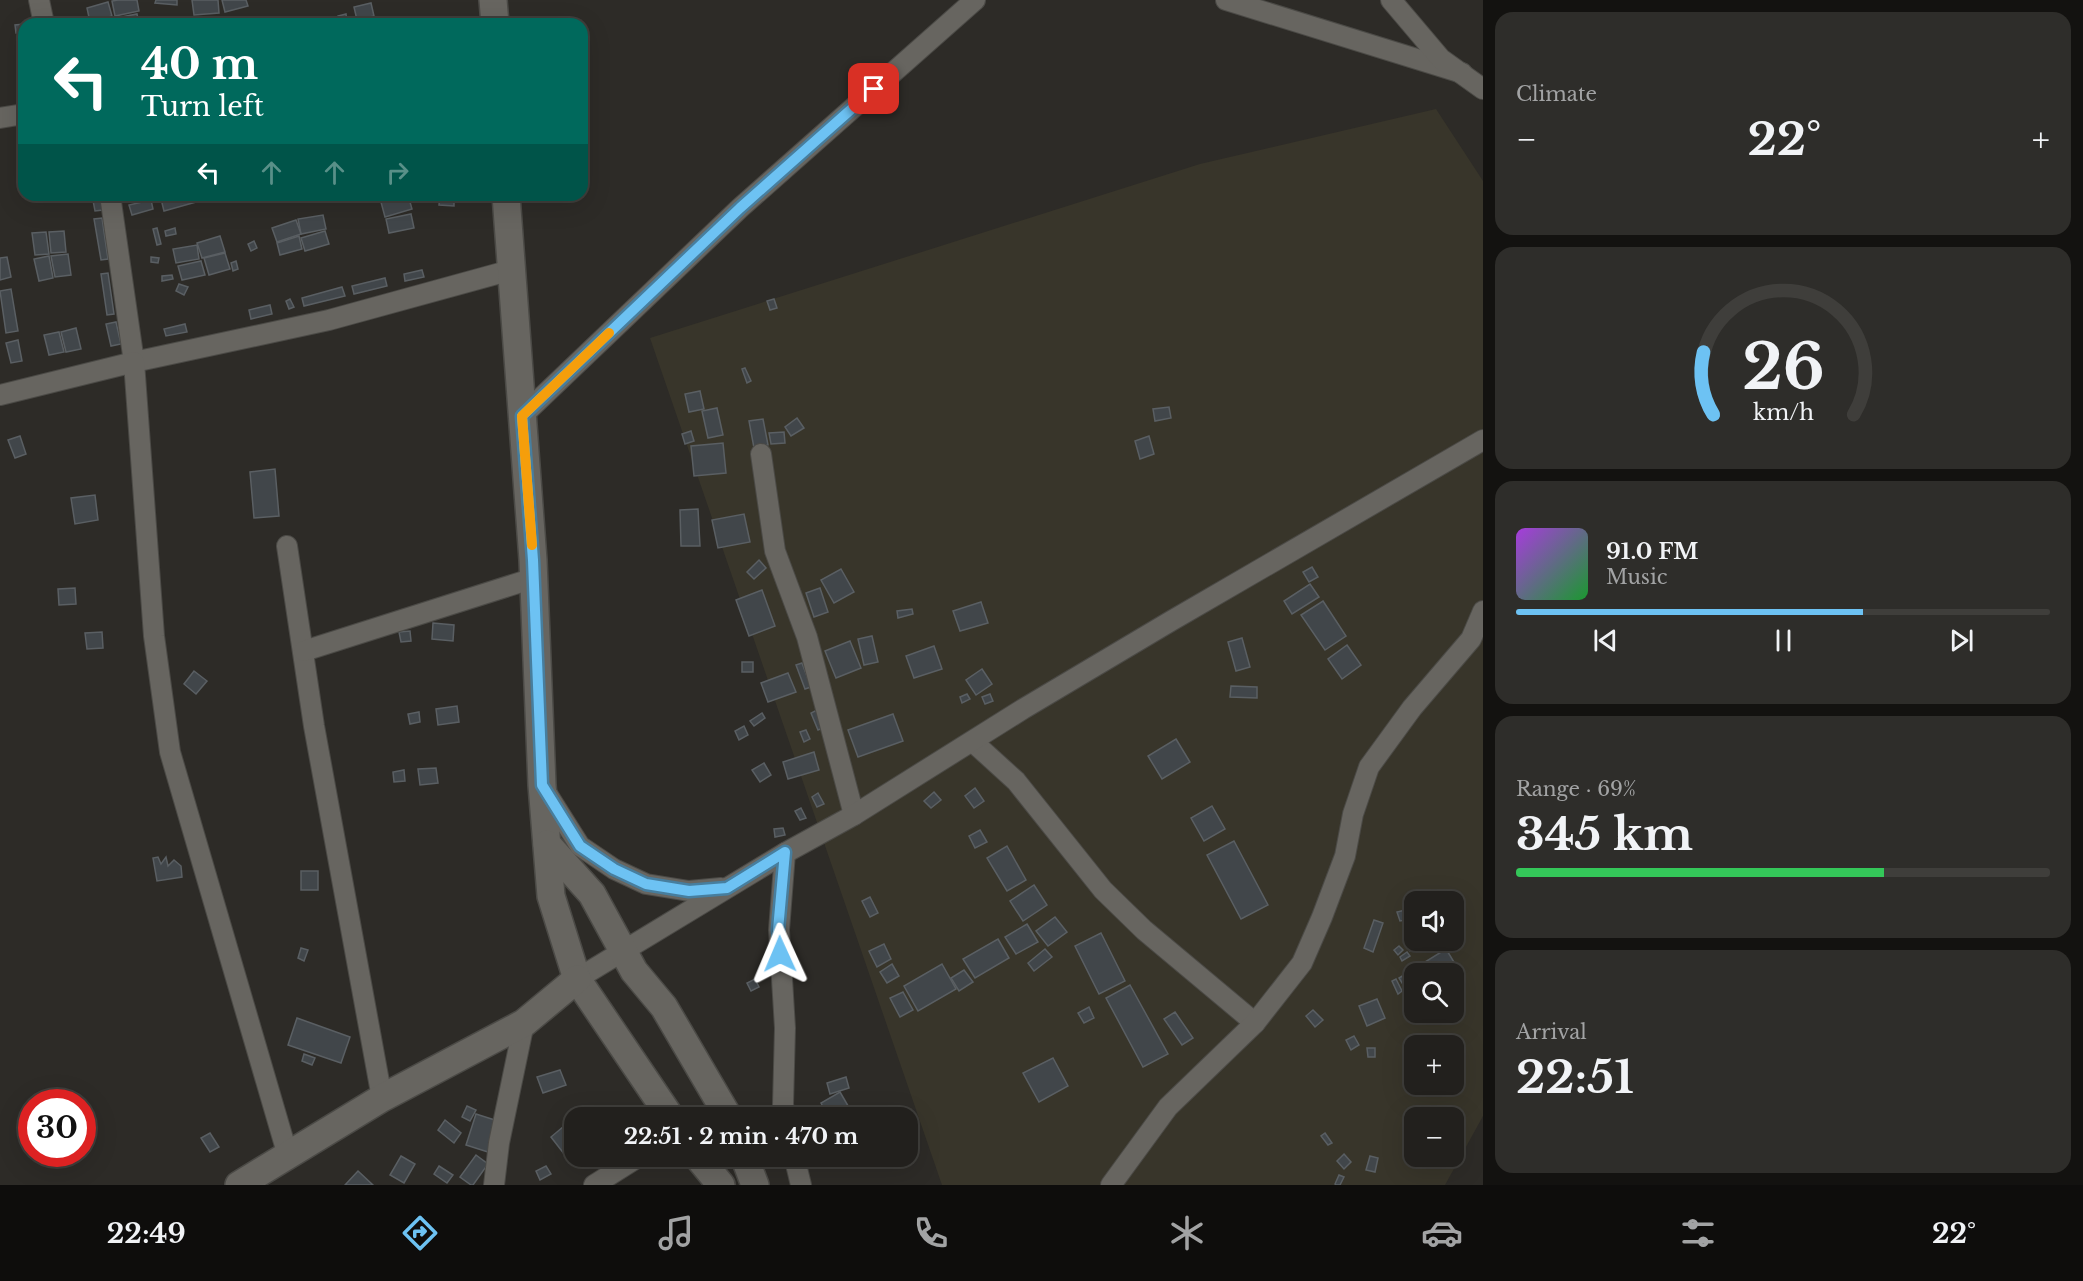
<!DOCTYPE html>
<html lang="en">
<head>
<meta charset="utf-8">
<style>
	:root { --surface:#22201d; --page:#2e2d2a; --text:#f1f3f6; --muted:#a2a3a4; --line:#3f3e3b; --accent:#6dc2f3 }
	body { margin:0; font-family:"Libre Baskerville",serif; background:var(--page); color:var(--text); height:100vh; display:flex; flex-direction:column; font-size:22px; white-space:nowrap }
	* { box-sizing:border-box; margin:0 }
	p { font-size:20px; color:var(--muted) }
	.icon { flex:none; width:33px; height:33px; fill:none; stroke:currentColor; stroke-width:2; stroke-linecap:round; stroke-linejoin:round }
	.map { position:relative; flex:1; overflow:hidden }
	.panel { display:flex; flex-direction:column; gap:12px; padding:12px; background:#131210; width:600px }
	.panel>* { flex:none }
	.hud { position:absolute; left:18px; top:18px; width:570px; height:183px; border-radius:18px; box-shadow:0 6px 24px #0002,0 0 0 2px var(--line); background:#00695c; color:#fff; overflow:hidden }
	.fabs { position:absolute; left:1404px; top:891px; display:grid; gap:12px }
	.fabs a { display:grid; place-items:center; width:60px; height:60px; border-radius:12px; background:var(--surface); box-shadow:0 6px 24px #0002,0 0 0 2px var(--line); font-size:30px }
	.speed { position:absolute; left:18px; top:1089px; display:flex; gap:12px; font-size:30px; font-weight:700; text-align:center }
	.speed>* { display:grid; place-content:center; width:78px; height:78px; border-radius:50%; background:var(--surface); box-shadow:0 6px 24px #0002,0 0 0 2px var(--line); line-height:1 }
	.speed .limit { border:9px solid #d22; background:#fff; color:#111 }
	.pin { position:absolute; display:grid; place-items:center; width:51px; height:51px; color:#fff; margin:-26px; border-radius:12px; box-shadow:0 3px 9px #0006 }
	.me { position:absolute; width:66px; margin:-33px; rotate:359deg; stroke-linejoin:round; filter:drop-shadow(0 0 4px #0008) }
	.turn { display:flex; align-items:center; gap:21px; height:126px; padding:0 24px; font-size:27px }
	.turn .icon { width:78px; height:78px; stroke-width:2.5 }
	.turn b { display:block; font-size:42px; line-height:51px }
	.lanes { display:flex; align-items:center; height:57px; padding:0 24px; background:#0003; justify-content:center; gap:30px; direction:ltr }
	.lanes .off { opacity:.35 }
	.big { font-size:45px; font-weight:700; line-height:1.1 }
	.panel .widget { flex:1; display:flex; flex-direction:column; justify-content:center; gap:9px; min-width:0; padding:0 21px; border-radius:18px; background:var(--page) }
	.panel .dial { align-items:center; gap:0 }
	.dial svg { height:156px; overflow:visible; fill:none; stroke:var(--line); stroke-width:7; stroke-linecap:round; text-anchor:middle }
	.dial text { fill:var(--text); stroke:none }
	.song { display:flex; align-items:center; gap:18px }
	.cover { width:72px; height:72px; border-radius:9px; background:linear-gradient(135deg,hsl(280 70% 55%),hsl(130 70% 35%)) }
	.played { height:6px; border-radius:3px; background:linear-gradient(90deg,var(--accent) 65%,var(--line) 65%) }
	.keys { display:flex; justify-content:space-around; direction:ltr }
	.heat { display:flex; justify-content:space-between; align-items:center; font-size:33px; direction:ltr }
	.charge { height:9px; border-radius:4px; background:linear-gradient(90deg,#34c759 69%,var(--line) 0) }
	.trip { position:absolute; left:564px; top:1107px; width:354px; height:60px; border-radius:18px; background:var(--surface); box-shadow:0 6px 24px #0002,0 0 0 2px var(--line); font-weight:700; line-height:60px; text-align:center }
	.menu { display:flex; height:96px; justify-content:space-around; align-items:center; background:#0e0d0c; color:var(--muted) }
	.menu .icon { width:42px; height:42px }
	.menu .on { color:var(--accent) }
	.menu b { font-size:27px; color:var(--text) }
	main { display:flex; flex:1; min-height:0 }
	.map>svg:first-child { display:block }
	.built { fill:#38352a; fill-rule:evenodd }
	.building { fill:#41464a; stroke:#5a5f63; stroke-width:1.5 }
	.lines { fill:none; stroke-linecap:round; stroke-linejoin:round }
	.street-casing { stroke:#4b4a46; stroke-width:22 }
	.secondary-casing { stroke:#4b4a46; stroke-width:30 }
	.street { stroke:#676560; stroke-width:20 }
	.secondary { stroke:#676560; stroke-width:27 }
	.route-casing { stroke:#477e9e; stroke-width:15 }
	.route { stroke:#6dc2f3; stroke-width:10 }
	.slow { stroke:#f59e0b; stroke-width:10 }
</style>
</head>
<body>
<main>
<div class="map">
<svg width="1483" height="1185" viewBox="0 0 1483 1185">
	<rect width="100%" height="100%" fill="#2d2b27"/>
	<path class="built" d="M1436,109L1483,181V1116L1445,1185H942L650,338L1200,164ZM1414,902H1454V940H1414ZM1414,974H1454V1012H1414ZM1414,1046H1454V1084H1414ZM1414,1118H1454V1156H1414Z"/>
	<g class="building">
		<path d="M118,0H137L139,11L115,16L112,1Z"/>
		<path d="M156,0H177V5L155,3Z"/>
		<path d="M192,0H218L219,13L194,15Z"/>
		<path d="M222,0H246L248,6L225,12Z"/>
		<path d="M108,2L112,16L90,22L87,8Z"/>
		<path d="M371,3L374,16L357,20L354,7Z"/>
		<path d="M137,14L139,24H117L116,18Z"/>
		<path d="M346,14L347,22L340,24L338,16Z"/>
		<path d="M415,19L429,24H413Z"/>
		<path d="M325,20V24H303V23Z"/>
		<path d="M24,24V33H16L15,25Z"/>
		<path d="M92,195H100L103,210L95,211Z"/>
		<path d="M175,195H206L207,199L164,211L161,199Z"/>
		<path d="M215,195H239L216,201Z"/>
		<path d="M408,195L412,209L385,217L381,202Z"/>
		<path d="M440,195L454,196V206L439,205Z"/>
		<path d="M151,200L153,209L132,215L129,205Z"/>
		<path d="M411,214L414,228L389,233L386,219Z"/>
		<path d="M323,215L326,229L301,234L298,219Z"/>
		<path d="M102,218L108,259L101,260L94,219Z"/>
		<path d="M296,220L301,234L277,242L272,228Z"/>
		<path d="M157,228L161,244L157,245L153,229Z"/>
		<path d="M175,228L176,234L166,236L165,231Z"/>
		<path d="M64,231L66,252L51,253L49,232Z"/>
		<path d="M325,231L329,244L305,251L301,238Z"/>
		<path d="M46,232L49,254L35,255L32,233Z"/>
		<path d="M220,236L225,252L202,258L197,243Z"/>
		<path d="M299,236L302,249L280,255L277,243Z"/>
		<path d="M254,241L257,248L251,251L248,244Z"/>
		<path d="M197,245L199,259L176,263L173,249Z"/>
		<path d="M225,253L230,269L209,275L204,258Z"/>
		<path d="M68,254L71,275L55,277L51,256Z"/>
		<path d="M49,256L53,278L39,281L34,259Z"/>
		<path d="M7,257L11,277L0,280V258Z"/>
		<path d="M151,257L159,258L158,263L151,262Z"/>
		<path d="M201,261L205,275L182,280L178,266Z"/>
		<path d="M236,261L238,269L233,271L231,263Z"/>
		<path d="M422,270L424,277L405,281L404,274Z"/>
		<path d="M108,273L114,314L107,315L101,274Z"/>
		<path d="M172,275L173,279L162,281V276Z"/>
		<path d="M385,278L387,286L354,294L352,286Z"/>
		<path d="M179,284L188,287L184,295L176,291Z"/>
		<path d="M342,287L345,296L304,306L302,298Z"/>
		<path d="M11,289L18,331L6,333L0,291Z"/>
		<path d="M290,299L294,307L289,309L286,301Z"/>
		<path d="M774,299L777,308L770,310L767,301Z"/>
		<path d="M270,305L272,314L251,319L249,310Z"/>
		<path d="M116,322L121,344L111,346L106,324Z"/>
		<path d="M185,324L187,332L166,336L164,329Z"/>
		<path d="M76,328L81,349L66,352L61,332Z"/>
		<path d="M59,332L64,352L49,355L44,335Z"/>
		<path d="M18,340L22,361L11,363L6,343Z"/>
		<path d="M745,368L751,381L747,383L742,369Z"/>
		<path d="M700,391L704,409L689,412L685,394Z"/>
		<path d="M1169,407L1171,418L1155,421L1153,409Z"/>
		<path d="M717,408L723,435L708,438L702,411Z"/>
		<path d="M797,418L804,428L791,436L785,427Z"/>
		<path d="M763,419L768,445L754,448L749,421Z"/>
		<path d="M691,431L694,441L685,444L682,434Z"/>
		<path d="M784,432L785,443L771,444L769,433Z"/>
		<path d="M20,436L26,454L15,458L8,440Z"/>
		<path d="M1149,436L1154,454L1140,459L1135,441Z"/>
		<path d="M723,443L726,473L694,476L691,446Z"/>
		<path d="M275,469L279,516L254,518L250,472Z"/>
		<path d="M95,495L98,520L75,524L71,498Z"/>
		<path d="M698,509L700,546H681L680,510Z"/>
		<path d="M744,514L750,542L718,548L712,520Z"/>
		<path d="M759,560L766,568L754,579L747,572Z"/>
		<path d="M1312,567L1318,577L1309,582L1303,572Z"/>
		<path d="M841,569L854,592L834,603L821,580Z"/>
		<path d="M1310,584L1319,597L1292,614L1284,601Z"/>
		<path d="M75,588L76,604L59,605L58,589Z"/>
		<path d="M820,588L828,612L814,617L806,593Z"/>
		<path d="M762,590L775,626L749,636L736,600Z"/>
		<path d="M1323,601L1346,636L1325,650L1301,615Z"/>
		<path d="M981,602L988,623L960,631L953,611Z"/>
		<path d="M912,609L913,614L898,618L897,611Z"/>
		<path d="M433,623L454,625L453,641L432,639Z"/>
		<path d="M410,631L411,641L401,642L399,632Z"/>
		<path d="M102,632L103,648L87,649L85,633Z"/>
		<path d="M872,636L878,662L864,665L858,639Z"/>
		<path d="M1242,638L1250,667L1236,671L1228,642Z"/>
		<path d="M850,641L861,668L836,678L825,651Z"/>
		<path d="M1347,645L1361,665L1342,679L1328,659Z"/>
		<path d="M934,646L942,669L914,678L906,656Z"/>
		<rect x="742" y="662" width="11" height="10"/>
		<path d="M802,663L811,687L805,689L796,665Z"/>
		<path d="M982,669L992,684L976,695L966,680Z"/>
		<path d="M194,671L207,681L196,694L184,684Z"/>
		<path d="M788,673L796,692L768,702L761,683Z"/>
		<path d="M1231,686L1257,687V698L1230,697Z"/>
		<path d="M967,694L970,699L962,703L960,697Z"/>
		<path d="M990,694L993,701L985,704L982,697Z"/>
		<path d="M457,706L459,722L438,725L436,709Z"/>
		<path d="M817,710L825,727L818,730L811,713Z"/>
		<path d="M419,712L420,722L410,724L408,714Z"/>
		<path d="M762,713L765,718L754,726L750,721Z"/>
		<path d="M893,714L903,741L858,757L848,730Z"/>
		<path d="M744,726L748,735L739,740L735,731Z"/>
		<path d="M806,730L810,739L804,742L800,732Z"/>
		<path d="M1176,739L1190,762L1162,779L1148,756Z"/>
		<path d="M814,752L819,770L788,779L783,762Z"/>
		<path d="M764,763L771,775L760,782L752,770Z"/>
		<path d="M436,768L438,783L420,785L418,769Z"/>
		<path d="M404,770L405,781L394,782L393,772Z"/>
		<path d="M975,788L984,801L974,808L965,796Z"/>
		<path d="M934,792L941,800L931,808L924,801Z"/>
		<path d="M818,793L824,804L817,807L812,797Z"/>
		<path d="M1212,806L1225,829L1204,841L1191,818Z"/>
		<path d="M801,808L806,818L800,820L795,811Z"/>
		<path d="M783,828L785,835L775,837L774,829Z"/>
		<path d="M980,830L987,842L975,848L969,836Z"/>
		<path d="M1234,841L1268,905L1241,919L1207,855Z"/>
		<path d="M1007,846L1026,880L1007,891L987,858Z"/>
		<path d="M158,857L161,864L166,857L168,866L174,860L181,866L182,877L157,881L153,858Z"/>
		<rect x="301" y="871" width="17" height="19"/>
		<path d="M1034,885L1047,905L1023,921L1010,901Z"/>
		<path d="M870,897L878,913L870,917L862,901Z"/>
		<path d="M1410,909L1412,919L1400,921L1397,912Z"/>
		<path d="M1055,917L1067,932L1048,946L1036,931Z"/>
		<path d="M1374,920L1383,923L1373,952L1364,948Z"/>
		<path d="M1027,924L1038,942L1016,954L1005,937Z"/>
		<path d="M1101,933L1125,981L1099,994L1075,946Z"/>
		<path d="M1414,937V940H1424L1410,951L1405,943Z"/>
		<path d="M998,939L1009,958L975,978L963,959Z"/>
		<path d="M884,944L891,959L877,967L869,951Z"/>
		<path d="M1399,946L1403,950L1398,955L1394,950Z"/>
		<path d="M301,948L308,950L304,961L298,958Z"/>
		<path d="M1045,949L1052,957L1034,971L1028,963Z"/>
		<path d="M1446,949L1457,967L1447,974H1414V993L1410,996L1399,978Z"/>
		<path d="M1407,952L1410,956L1402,961L1400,957Z"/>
		<path d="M892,964L899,976L887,983L880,972Z"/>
		<path d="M942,964L956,989L918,1011L904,986Z"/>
		<path d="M964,970L973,982L959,991L951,978Z"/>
		<path d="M755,979L759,987L751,991L747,983Z"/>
		<path d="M1396,979L1402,991L1398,994L1392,981Z"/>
		<path d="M1130,985L1168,1054L1143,1067L1106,998Z"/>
		<path d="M903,992L913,1010L900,1017L890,998Z"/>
		<path d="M1377,999L1385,1018L1367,1026L1359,1006Z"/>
		<path d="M1089,1007L1094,1018L1084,1023L1078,1013Z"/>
		<path d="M1313,1010L1323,1020L1315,1027L1306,1016Z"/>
		<path d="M1175,1012L1193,1038L1182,1045L1164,1019Z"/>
		<path d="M297,1018L350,1037L341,1063L288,1045Z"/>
		<path d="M1354,1036L1359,1045L1351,1050L1346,1040Z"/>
		<path d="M1367,1048H1375V1057H1368Z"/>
		<path d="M304,1054L315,1058L312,1065L302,1061Z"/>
		<path d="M1053,1058L1068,1086L1039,1102L1023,1073Z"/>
		<path d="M560,1070L566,1085L543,1093L537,1077Z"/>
		<path d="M846,1077L849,1088L830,1094L827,1083Z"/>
		<path d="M840,1092L854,1116L851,1118H829L821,1103Z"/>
		<path d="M467,1106L476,1110L470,1121L462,1117Z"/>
		<path d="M476,1114L498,1121L488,1152L466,1145Z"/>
		<path d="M445,1120L461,1133L454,1143L438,1130Z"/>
		<path d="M570,1121L574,1126V1154L568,1159L551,1137Z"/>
		<path d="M210,1133L219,1147L210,1152L201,1138Z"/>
		<path d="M1325,1133L1332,1143L1328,1145L1321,1136Z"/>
		<path d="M1344,1154L1351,1162L1344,1169L1337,1161Z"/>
		<path d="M476,1155L488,1164L473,1185H471L460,1177Z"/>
		<path d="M401,1156L415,1164L404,1183L390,1175Z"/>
		<path d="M1370,1156L1378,1158L1375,1172L1366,1170Z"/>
		<path d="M439,1166L453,1175L447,1183L434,1174Z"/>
		<path d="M546,1166L551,1174L540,1180L536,1171Z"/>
		<path d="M358,1171L373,1185H345Z"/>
		<path d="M1339,1175L1344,1177L1340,1185H1336L1335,1184Z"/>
	</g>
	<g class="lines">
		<defs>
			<g id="street">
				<path d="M39,0L44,24"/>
				<path d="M1226,0L1462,73"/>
				<path d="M1391,0L1441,59L1483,89"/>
				<path d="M0,118L24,114"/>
				<path d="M110,195L134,362L329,320L511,270"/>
				<path d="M0,395L134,362L154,636L170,752L288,1156"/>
				<path d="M522,416L740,208L975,0"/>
				<path d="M761,454L775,551L807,637L854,815"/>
				<path d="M287,546L314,726L382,1098"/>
				<path d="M304,651L534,578"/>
				<path d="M973,742L1016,781L1103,890L1144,930L1255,1023"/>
				<path d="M544,789L580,846L614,869L646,884L689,891L721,888"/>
				<path d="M785,853L779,930L785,1028L783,1105L786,1118"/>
				<path d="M577,979L785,853L854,815L1023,709L1171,621L1483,440"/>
				<path d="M794,1156L801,1185"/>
				<path d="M494,1185L499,1143L524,1023"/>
				<path d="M594,1185L640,1156"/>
				<path d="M1111,1185L1168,1107L1255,1023L1302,963L1322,917L1345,856L1353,814L1369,767L1412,708L1471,639L1483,611"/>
			</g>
			<g id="secondary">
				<path d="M493,0L495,24"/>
				<path d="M506,195L533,560L542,785L551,896L577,979L671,1118"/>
				<path d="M547,844L592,894L634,971L664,1007L729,1118"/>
				<path d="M697,1156L721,1185"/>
				<path d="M744,1156L755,1185"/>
				<path d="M239,1185L382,1098L524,1023L577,979"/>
			</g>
		</defs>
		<use href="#street" class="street-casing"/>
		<use href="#secondary" class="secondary-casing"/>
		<use href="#street" class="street"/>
		<use href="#secondary" class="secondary"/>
	</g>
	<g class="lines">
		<defs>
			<path id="route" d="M780,954L778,930L785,852L727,888L689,891L646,884L614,869L580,846L542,785L533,560L522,416L740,208L874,89"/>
		</defs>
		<use href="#route" class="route-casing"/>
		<use href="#route" class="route"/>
		<path class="slow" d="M532,545L522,416L609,333"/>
	</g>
</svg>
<div class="fabs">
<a><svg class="icon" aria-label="sound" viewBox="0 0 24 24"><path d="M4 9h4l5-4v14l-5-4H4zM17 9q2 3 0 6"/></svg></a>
<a><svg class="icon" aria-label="search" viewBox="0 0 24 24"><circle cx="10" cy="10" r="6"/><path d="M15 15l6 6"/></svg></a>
<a>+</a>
<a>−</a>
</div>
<div class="speed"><div class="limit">30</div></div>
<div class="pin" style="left:874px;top:89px;background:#d93025"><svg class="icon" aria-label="arrive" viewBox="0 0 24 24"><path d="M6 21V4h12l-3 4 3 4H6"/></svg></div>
<svg class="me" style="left:780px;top:954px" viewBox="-20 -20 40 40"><path d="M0-17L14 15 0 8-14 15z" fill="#6dc2f3" stroke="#fff" stroke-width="4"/></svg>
<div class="trip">22:51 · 2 min · 470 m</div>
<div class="hud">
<div class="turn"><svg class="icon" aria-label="left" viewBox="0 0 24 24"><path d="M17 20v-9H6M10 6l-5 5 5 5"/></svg><div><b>40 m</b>Turn left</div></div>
<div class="lanes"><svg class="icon" aria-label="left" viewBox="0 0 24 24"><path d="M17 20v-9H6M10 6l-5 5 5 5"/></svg><svg class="icon off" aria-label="ahead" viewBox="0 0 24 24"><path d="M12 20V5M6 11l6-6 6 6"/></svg><svg class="icon off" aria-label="ahead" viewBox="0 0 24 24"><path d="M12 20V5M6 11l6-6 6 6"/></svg><svg class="icon off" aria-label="right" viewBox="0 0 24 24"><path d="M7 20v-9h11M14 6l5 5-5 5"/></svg></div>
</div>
</div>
<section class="panel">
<div class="widget"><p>Climate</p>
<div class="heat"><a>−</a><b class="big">22°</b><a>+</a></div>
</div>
<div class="widget dial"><svg viewBox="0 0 100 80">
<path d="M14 69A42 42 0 1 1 86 69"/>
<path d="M14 69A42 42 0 0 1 9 37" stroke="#6dc2f3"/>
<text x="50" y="56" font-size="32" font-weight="700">26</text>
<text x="50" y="72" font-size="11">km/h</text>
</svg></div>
<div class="widget">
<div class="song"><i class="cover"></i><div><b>91.0 FM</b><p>Music</p></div></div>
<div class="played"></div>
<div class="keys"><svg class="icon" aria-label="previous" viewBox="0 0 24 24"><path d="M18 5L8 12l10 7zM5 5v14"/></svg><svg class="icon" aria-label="pause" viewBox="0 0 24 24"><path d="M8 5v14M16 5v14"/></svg><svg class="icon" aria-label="next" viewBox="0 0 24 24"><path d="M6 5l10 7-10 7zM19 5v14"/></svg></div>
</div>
<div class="widget"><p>Range · 69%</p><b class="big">345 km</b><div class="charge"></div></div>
<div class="widget"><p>Arrival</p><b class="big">22:51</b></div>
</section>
</main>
<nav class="menu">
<b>22:49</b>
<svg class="icon on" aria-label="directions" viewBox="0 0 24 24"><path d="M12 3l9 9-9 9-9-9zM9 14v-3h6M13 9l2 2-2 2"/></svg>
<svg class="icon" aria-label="music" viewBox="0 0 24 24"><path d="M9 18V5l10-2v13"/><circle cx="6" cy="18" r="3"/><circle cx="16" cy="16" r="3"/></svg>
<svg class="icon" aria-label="phone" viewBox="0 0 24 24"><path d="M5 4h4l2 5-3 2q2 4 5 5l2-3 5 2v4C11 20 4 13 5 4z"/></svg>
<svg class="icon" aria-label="climate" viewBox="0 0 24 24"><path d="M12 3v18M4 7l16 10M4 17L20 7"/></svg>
<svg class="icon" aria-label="car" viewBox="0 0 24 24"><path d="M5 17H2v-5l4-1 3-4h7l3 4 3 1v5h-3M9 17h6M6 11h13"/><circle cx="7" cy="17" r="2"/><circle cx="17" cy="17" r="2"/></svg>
<svg class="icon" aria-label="filters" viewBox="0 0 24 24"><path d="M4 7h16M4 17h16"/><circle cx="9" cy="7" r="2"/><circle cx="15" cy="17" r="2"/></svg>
<b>22°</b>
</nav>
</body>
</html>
